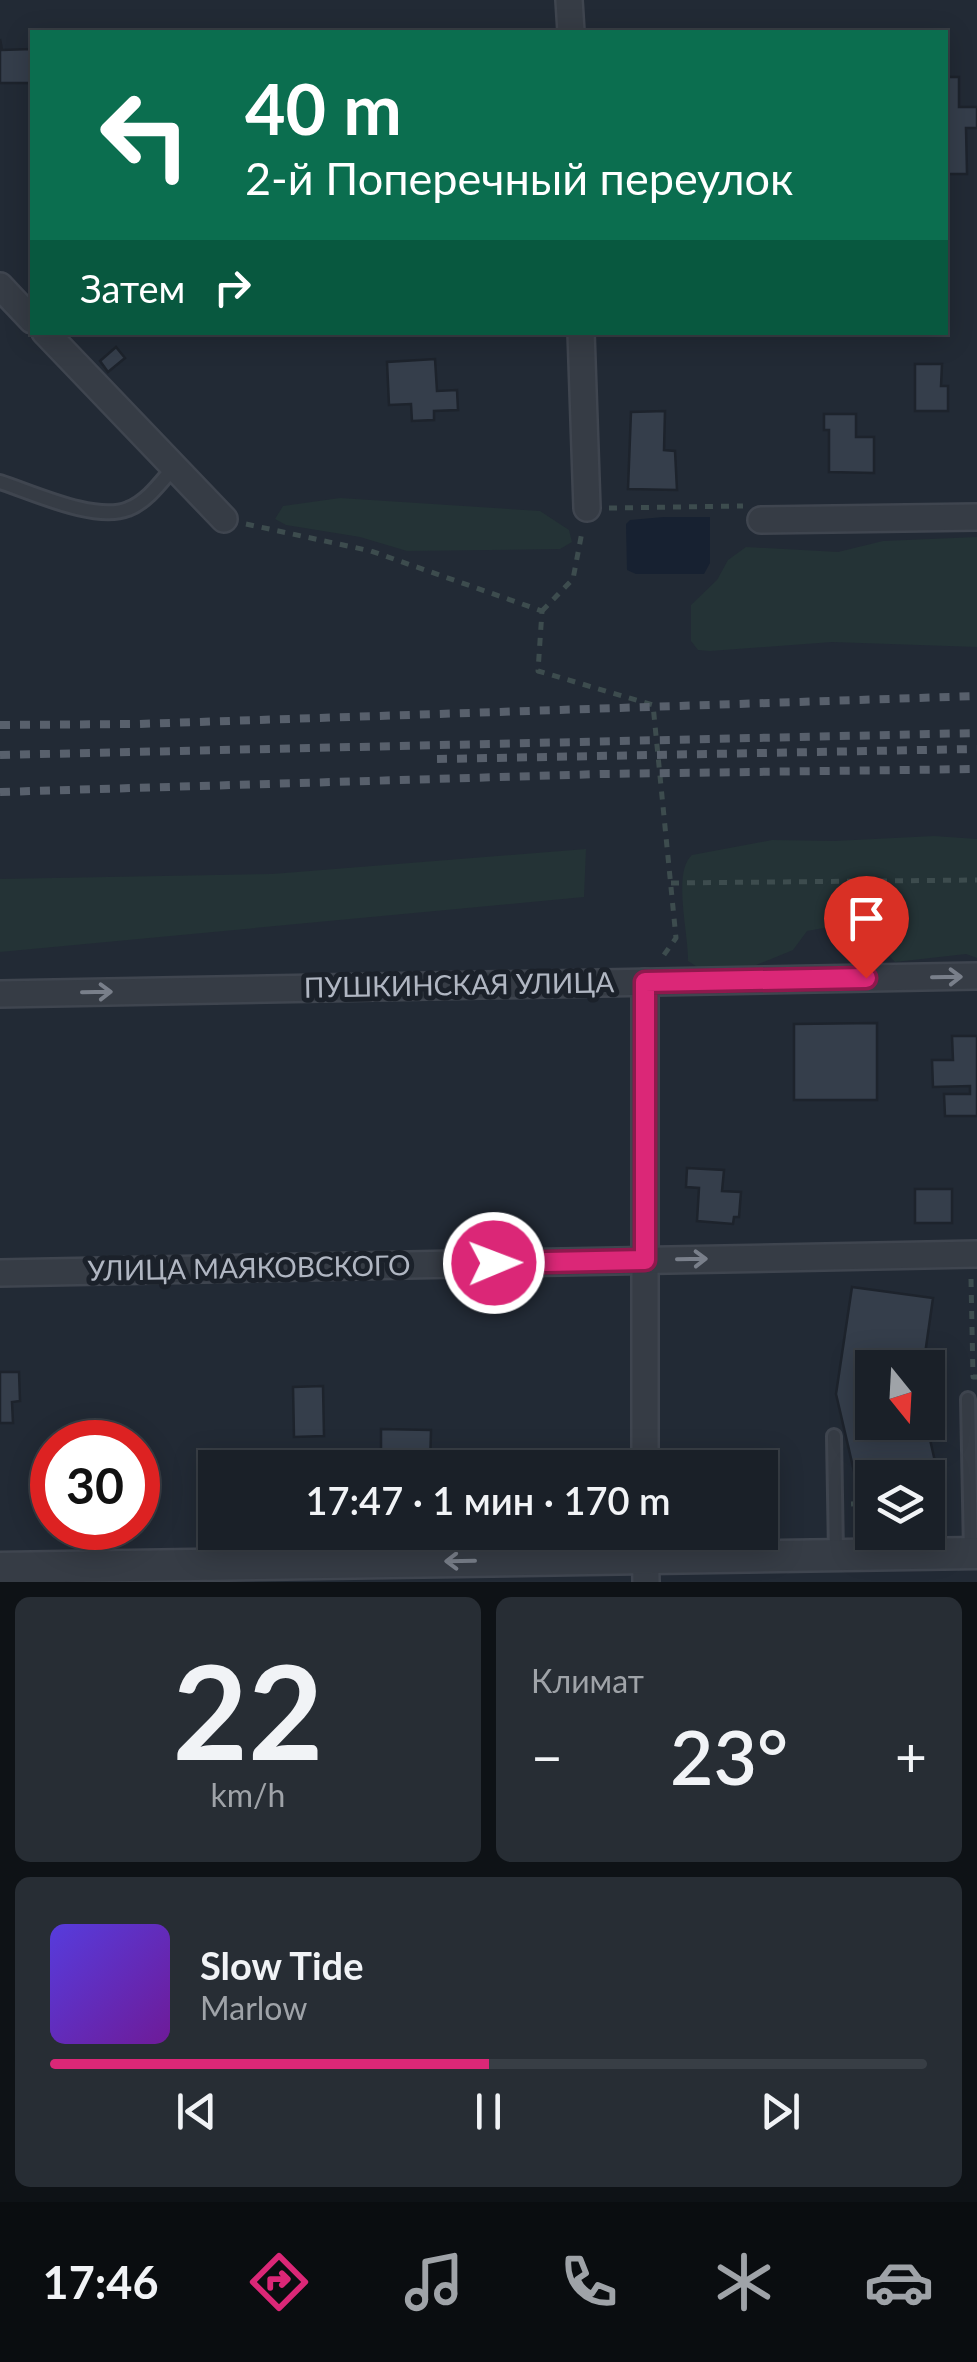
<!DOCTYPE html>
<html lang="ru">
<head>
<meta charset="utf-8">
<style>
	:root { --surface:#1a2028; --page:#272d34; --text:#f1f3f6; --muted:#9fa3a8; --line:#383e45; --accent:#db2777 }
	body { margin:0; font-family:Lato,sans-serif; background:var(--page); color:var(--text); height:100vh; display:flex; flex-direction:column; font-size:38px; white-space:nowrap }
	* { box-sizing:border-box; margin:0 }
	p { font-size:32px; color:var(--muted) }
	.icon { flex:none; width:55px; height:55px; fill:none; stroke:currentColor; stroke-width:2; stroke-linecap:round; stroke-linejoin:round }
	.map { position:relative; height:1582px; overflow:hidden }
	.panel { display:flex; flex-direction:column; gap:15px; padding:15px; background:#0e1216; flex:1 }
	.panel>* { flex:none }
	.guide { position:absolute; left:30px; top:30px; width:918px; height:305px; border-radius:0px; box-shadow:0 5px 25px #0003,0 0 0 2px var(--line); background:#0b6e4f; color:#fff; overflow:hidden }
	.needle { width:65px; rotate:162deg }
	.tools { position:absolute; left:855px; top:1350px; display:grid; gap:20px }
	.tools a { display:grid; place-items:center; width:90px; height:90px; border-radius:0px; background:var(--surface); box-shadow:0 5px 25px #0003,0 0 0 2px var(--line); font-size:50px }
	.speed { position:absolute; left:30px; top:1420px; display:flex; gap:20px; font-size:50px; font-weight:700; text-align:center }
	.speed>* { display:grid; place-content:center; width:130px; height:130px; border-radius:50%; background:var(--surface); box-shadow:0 5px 25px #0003,0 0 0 2px var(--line); line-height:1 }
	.speed .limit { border:15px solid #d22; background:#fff; color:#111 }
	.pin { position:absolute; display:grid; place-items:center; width:85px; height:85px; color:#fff; margin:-102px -42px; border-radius:50% 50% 50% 0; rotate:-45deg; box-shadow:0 0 10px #0007 }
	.pin .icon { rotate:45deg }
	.me { position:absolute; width:110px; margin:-55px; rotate:89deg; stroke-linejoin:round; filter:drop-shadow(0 0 8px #0008) }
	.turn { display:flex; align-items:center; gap:35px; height:210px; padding:0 50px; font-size:45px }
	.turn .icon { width:130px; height:130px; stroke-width:2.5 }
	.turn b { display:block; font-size:70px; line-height:85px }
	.then { display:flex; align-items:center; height:95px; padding:0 50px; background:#0003; gap:20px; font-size:38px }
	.big { font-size:75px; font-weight:600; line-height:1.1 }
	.panel .tile { flex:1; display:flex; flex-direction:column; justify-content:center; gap:15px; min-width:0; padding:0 35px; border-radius:15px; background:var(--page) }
	.panel .dial { align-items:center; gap:0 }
	.dial b { font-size:130px; line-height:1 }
	.song { display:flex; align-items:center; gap:30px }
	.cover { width:120px; height:120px; border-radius:15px; background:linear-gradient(135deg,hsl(250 70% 55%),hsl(280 70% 35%)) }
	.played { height:10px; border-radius:5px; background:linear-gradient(90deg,var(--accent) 50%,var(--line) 50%) }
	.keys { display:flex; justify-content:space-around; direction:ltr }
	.heat { display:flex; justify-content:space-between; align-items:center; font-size:55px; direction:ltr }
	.panel .tiles { flex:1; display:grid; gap:15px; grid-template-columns:1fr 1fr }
	.tile:last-child { grid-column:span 2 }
	.trip { position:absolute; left:198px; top:1450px; width:580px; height:100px; border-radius:0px; background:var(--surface); box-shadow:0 5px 25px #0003,0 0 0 2px var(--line); font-weight:600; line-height:100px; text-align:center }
	.tab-bar { display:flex; height:160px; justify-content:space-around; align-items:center; background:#0a0d10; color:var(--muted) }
	.tab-bar .icon { width:70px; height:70px }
	.tab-bar .current { color:var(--accent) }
	.tab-bar b { font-size:45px; color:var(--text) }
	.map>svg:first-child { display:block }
	.green { fill:#243336 }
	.water { fill:#172131 }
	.building { fill:#353e4b; stroke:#1d232c; stroke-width:2.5 }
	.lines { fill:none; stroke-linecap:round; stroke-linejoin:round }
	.service-casing { stroke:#3f454f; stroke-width:18 }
	.minor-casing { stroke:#3f454f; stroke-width:30 }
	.tertiary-casing { stroke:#3f454f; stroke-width:35 }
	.path { stroke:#3d4c4e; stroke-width:5; stroke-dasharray:8 8; stroke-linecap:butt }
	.service { stroke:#363c45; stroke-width:12 }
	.minor { stroke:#363c45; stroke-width:25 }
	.tertiary { stroke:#363c45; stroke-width:30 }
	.rail { stroke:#58606c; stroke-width:8; stroke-dasharray:10 10; stroke-linecap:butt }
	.oneway { stroke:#797f8a }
	.route-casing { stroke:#8e194d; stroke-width:25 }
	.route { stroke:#db2777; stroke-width:18 }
	.labels { text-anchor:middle; stroke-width:10; stroke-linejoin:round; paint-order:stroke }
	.street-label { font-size:28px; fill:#b0b6c2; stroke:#1b212a }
</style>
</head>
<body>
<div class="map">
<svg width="977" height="1582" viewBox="0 0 977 1582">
	<rect width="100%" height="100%" fill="#222a35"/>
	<g class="green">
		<path d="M340,498L540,511L569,530L572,542L560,549L407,551L360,537L286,525L275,519L283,506Z"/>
		<path d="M977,537V647L832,642L710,651L698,650L691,641V605L717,580L728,560L746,547L838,552L883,541Z"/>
		<path d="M934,836L977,839V958L966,954L895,962C887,954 882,944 873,936C858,920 826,928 807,931L793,950L749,968L702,970L688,961C689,935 672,872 692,855L772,840L834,841Z"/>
		<path d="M586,849L584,897L0,952V879L272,874Z"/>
	</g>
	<path class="water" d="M664,517H710V563L704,574H636L627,570L626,524L630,520Z"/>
	<g class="building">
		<path d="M0,39L2,50L32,49V83H0Z"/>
		<path d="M945,77H959V107H977V128H966L967,174H945Z"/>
		<path d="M116,347L125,358L108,372L100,361Z"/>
		<path d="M435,359L437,391L457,390L458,410L434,411V420L412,421L411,404L389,405L387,362Z"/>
		<path d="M915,364H942L941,386H948V411H915Z"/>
		<path d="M665,411L664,450L675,451L677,490L628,489L631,412Z"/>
		<path d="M824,414H856V437H874V473L829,472V430H824Z"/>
		<path d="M877,1023V1100H794V1024Z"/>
		<path d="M952,1036H977V1116H945L944,1094H970V1086L933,1087L932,1060H953Z"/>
		<path d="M687,1168L724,1170L722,1191L741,1192L739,1217H734L733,1224L697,1221L699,1188L686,1187Z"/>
		<rect x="915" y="1189" width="37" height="34"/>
		<path d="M852,1287L933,1298L923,1368H872V1422H926L939,1479L928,1481V1478H872V1494L860,1497L836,1394Z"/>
		<path d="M0,1372H19L20,1401L12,1402L13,1423H0Z"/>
		<path d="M323,1386L324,1436L294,1437L293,1387Z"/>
		<path d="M381,1429L431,1430L430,1468H381Z"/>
	</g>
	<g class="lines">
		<defs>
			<g id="service">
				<path d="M0,482C34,493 95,522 128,509C147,502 161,482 174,467"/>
				<path d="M968,1399L971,1552"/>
				<path d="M834,1436L836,1553"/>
			</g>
			<g id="minor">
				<path d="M569,0L571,32"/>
				<path d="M0,286L32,320"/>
				<path d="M45,332L224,519"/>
				<path d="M581,332L587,508"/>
				<path d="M761,520L977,517"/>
				<path d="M645,982V1468"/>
				<path d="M0,994L977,976"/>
				<path d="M0,1273L977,1254"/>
				<path d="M645,1532L646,1582"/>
			</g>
			<path id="tertiary" d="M0,1568L977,1553"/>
		</defs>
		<use href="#service" class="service-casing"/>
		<use href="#minor" class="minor-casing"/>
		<use href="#tertiary" class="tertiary-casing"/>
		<g class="path">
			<path d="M609,508L743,506"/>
			<path d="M246,524L371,551L542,611L538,671L653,705L676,938L661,959"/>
			<path d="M542,611L573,579L582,532"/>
			<path d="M671,883L977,880"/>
			<path d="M971,1279L973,1377H977"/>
			<path d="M928,1501H941V1530"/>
			<path d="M851,1504L872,1503"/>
		</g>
		<use href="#service" class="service"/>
		<use href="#minor" class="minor"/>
		<use href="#tertiary" class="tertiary"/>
		<g class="rail">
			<path d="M0,725L137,724L977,696"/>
			<path d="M0,755L977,733"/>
			<path d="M437,759L977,749"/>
			<path d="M0,792L601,774L977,769"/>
		</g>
	</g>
	<defs><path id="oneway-shaft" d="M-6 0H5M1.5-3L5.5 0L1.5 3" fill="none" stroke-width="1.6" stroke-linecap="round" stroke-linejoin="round" transform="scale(2.5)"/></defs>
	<g class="oneway">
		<use href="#oneway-shaft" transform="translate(947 977) rotate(-1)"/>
		<use href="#oneway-shaft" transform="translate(97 992) rotate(-1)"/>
		<use href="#oneway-shaft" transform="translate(692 1259) rotate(-1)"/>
		<use href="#oneway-shaft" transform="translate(460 1561) rotate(179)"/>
	</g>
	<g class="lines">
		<defs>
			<path id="route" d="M494,1263L645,1260V982L866,978"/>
		</defs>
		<use href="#route" class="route-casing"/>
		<use href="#route" class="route"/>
	</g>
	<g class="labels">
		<g class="street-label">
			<text transform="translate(459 985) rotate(-1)" y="10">ПУШКИНСКАЯ УЛИЦА</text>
			<text transform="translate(249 1268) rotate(-1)" y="10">УЛИЦА МАЯКОВСКОГО</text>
		</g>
	</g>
</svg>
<div class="tools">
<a><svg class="needle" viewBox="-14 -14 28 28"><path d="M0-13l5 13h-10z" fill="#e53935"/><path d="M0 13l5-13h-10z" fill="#9fa3a8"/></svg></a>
<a><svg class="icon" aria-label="layers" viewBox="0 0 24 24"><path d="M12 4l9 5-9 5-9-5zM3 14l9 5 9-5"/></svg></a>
</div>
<div class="speed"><div class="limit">30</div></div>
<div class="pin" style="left:866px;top:978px;background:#d93025"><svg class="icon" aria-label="arrive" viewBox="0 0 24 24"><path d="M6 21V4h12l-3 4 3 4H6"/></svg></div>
<svg class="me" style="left:494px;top:1263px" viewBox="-20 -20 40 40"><circle r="17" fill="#db2777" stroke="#fff" stroke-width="3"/><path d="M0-11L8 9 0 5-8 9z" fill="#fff"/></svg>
<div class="trip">17:47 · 1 мин · 170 m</div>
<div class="guide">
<div class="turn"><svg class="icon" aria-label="left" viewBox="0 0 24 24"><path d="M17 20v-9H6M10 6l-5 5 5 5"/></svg><div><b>40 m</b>2-й Поперечный переулок</div></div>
<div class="then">Затем<svg class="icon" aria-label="right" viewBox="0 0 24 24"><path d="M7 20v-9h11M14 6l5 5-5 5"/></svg></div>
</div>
</div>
<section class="panel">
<div class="tiles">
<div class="tile dial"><b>22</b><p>km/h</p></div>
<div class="tile"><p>Климат</p>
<div class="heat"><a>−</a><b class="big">23°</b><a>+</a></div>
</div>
<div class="tile">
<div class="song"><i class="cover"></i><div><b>Slow Tide</b><p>Marlow</p></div></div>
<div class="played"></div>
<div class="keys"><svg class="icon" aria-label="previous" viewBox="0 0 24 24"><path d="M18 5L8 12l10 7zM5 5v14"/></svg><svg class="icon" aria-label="pause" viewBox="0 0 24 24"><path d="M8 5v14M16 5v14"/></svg><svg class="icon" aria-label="next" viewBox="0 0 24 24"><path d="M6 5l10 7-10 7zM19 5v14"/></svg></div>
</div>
</div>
</section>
<nav class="tab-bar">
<b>17:46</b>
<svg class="icon current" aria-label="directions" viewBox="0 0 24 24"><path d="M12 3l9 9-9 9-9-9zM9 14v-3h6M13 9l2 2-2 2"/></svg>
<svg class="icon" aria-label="music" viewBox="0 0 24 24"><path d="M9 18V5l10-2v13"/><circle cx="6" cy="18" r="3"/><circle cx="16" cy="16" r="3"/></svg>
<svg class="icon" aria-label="phone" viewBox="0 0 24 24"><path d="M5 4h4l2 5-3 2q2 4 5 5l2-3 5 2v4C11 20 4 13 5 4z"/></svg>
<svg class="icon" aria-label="climate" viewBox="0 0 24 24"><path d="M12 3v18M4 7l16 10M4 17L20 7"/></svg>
<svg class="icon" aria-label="car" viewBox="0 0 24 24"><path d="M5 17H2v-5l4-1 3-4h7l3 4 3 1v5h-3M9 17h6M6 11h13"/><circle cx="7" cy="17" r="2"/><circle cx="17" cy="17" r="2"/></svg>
</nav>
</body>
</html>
